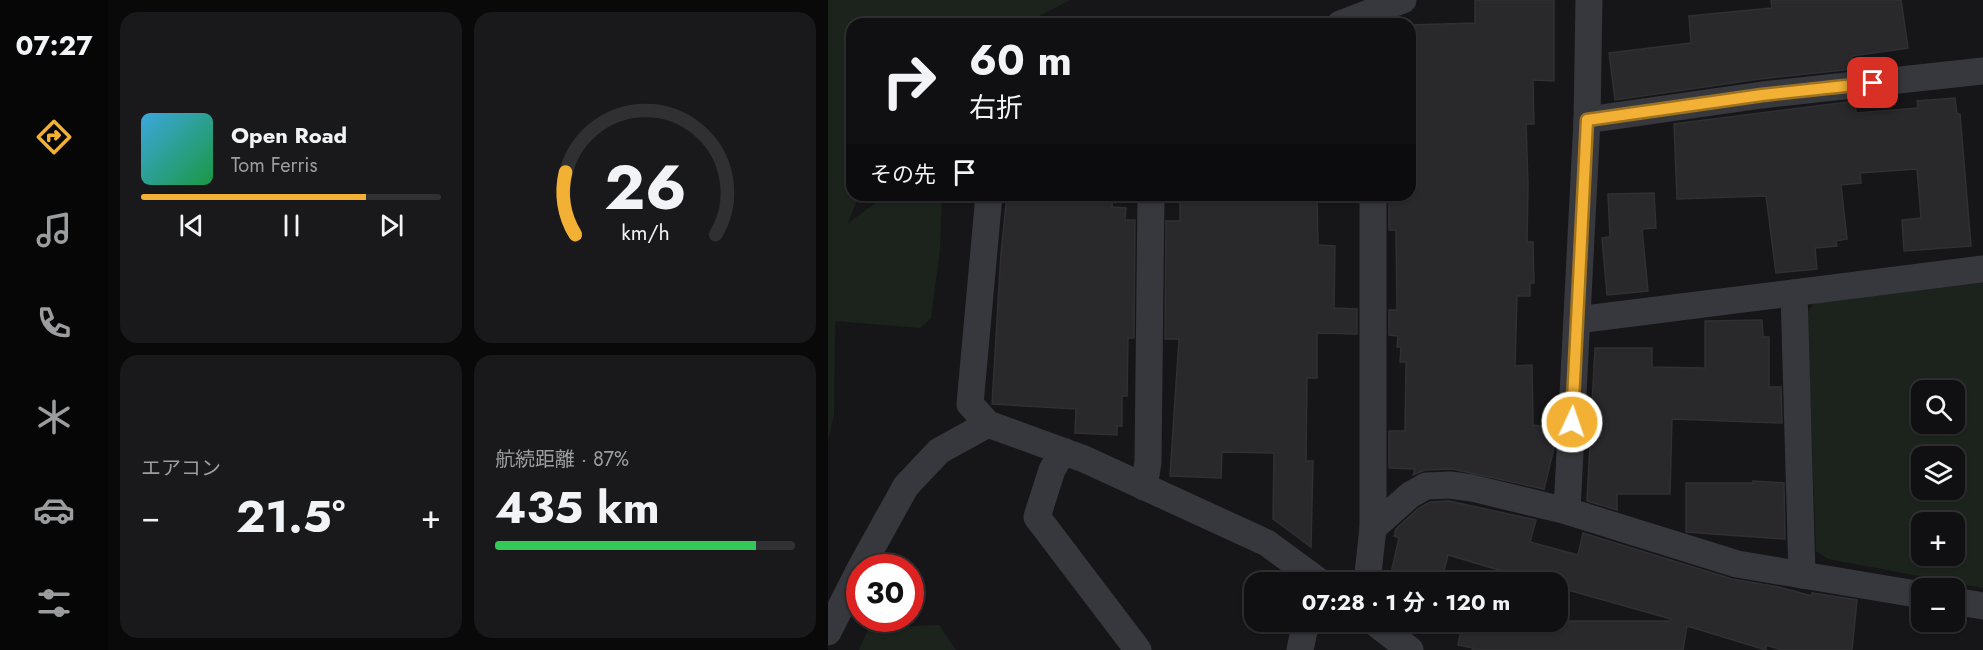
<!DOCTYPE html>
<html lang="ja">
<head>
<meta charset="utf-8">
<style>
	:root { --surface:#101012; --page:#19191b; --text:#f1f3f6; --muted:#9c9d9f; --line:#303032; --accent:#f2b134 }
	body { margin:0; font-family:Jost,"Noto Sans JP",sans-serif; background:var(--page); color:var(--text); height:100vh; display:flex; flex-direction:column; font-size:22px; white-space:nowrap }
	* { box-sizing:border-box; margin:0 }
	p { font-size:20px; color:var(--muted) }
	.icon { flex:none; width:33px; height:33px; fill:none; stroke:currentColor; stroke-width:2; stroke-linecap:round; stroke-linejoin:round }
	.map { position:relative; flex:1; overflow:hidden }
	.drawer { display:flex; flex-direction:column; gap:12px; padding:12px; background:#09090a; width:720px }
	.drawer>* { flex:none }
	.top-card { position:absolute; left:18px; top:18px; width:570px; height:183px; border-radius:18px; box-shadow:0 2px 4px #0004,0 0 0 2px var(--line); background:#101012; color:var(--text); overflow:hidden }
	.buttons { position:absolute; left:1083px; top:380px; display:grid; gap:12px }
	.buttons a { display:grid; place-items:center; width:54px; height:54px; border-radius:12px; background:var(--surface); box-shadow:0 2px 4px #0004,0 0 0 2px var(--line); font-size:30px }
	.speed { position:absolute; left:18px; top:554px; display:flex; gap:12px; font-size:30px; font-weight:700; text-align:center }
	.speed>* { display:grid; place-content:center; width:78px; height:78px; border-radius:50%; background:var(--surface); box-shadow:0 2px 4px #0004,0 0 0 2px var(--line); line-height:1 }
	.speed .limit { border:9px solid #d22; background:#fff; color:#111 }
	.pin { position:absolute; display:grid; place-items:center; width:51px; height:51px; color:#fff; margin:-26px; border-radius:12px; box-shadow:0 3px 9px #0006 }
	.me { position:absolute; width:66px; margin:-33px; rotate:3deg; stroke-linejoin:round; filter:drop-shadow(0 0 4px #0008) }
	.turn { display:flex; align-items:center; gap:21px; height:126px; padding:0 24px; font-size:27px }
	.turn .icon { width:78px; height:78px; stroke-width:2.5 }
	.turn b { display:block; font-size:42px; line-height:51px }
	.then { display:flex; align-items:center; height:57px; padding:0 24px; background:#0003; gap:12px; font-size:22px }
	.big { font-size:45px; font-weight:700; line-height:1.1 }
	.drawer .widget { flex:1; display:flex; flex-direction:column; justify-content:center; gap:9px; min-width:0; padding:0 21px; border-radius:18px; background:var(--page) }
	.drawer .dial { align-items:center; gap:0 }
	.dial svg { height:156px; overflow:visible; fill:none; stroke:var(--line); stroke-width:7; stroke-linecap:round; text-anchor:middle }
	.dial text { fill:var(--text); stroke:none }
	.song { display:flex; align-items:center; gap:18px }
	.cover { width:72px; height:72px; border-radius:9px; background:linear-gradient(135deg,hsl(200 70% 55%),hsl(140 70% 35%)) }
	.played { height:6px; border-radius:3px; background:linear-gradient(90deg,var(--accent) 75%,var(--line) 75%) }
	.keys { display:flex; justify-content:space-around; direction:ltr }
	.heat { display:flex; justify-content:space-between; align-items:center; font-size:33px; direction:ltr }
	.charge { height:9px; border-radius:4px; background:linear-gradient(90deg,#34c759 87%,var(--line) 0) }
	.drawer .tiles { flex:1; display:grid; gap:12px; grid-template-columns:repeat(2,1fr) }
	.trip { position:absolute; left:416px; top:572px; width:324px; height:60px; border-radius:18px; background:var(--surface); box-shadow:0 2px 4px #0004,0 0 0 2px var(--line); font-weight:700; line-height:60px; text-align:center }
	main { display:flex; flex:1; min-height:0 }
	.tab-bar { display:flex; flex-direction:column; width:108px; justify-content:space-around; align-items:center; background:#060607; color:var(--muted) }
	.tab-bar .icon { width:42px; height:42px }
	.tab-bar .on { color:var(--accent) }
	.tab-bar b { font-size:27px; color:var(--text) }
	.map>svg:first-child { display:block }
	.green { fill:#1c231d; fill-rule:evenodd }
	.building { fill:#29292c; stroke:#303034; stroke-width:1.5 }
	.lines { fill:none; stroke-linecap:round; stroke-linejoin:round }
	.street { stroke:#37383d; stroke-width:27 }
	.route-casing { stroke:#9d7322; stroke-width:15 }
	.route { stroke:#f2b134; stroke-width:10 }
</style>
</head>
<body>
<main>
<nav class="tab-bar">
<b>07:27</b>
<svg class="icon on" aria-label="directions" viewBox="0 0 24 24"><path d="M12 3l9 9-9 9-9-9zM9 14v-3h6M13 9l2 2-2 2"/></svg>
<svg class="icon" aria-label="music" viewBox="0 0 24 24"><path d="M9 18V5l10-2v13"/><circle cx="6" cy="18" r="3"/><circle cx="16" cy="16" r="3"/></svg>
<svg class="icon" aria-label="phone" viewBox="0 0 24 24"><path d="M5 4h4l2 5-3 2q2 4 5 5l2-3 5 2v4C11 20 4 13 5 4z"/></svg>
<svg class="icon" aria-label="climate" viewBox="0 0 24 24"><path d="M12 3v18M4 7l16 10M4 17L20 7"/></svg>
<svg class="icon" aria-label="car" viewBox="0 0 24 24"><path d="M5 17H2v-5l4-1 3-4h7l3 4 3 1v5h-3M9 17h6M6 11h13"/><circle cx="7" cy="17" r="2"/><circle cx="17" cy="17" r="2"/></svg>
<svg class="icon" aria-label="filters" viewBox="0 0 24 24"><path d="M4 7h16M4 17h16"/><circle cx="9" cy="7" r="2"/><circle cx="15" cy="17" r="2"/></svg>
</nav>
<section class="drawer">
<div class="tiles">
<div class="widget">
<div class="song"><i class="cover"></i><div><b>Open Road</b><p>Tom Ferris</p></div></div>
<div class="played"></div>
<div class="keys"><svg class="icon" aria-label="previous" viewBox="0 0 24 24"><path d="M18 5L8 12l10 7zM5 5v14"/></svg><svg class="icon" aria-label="pause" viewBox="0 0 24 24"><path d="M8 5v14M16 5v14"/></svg><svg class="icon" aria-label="next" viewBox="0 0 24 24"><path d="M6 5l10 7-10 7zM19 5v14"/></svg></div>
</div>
<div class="widget dial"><svg viewBox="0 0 100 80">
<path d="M14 69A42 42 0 1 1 86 69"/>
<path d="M14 69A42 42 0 0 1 9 37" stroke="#f2b134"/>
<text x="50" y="56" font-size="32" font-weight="700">26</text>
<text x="50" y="72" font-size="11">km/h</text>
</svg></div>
<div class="widget"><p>エアコン</p>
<div class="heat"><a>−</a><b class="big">21.5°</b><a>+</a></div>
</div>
<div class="widget"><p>航続距離 · 87%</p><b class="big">435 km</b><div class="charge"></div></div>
</div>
</section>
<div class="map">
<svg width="1155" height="650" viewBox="0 0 1155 650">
	<rect width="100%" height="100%" fill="#161618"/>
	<g class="green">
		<path d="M0,0H242L209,17L201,24H24V195H31L20,223L59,195H114L112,249L103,318L92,328L7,321L6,415L0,441Z"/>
		<path d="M1155,283V588L1000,559L988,551L979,313L987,302ZM1094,390H1126V423H1094ZM1094,456H1126V489H1094ZM1094,522H1126V555H1094Z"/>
		<path d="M111,625L128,650H31L41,628Z"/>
	</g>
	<g class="building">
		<path d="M647,0H726V81L705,80L706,124H698L700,183L699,242H705L706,283H702V296H689L687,366L704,365L705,425L727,428L726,448L716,489L624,469L597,470L585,475L587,469L561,468V431H577L578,362H572L573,347H569L570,336L561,335V310H569L568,230H561V195H582V25L647,23Z"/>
		<path d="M943,0H1073L1080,48L1024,56L1025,69L932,79L787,100L781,53L863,43L861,16L944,8Z"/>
		<path d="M1127,98L1129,114H1132L1143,246L1076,251L1074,220L1093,218L1089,169L1032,173L1033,183L1013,185L1019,239L1008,241L1009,246L987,248L989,269L948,273L938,196L849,199L846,124L1027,101L1028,113L1090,108L1089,101Z"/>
		<path d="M826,193L828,228L814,229L820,291L779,295L774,238L782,237L780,194Z"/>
		<path d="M179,195H285L284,207L298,208L297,220H307L306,338H300L299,396H294V426H289V435L247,433L248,409L164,404L173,253Z"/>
		<path d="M352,195H489L490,245L507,246L506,308L529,309V334L489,333V378H479L478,461H485L483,547L445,519L446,453L394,452L393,478L342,476L351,339H337L338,221H352Z"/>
		<path d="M934,320L935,337H941V387H953L954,423L844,419L842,494H789V510L759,501L767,348H824V367L877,368V321Z"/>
		<path d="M925,481L956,483L957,539L858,532V483H925Z"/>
		<path d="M621,501L708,520L702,542L750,555L755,533L904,579L951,587L984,596V593L1029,600L1024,650H954L938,645V650L859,626L855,650H644L645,648L630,645L635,621H842L843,619L729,587V582H712L620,555L613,582H561L571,538L566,536L568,529L591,508L602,502Z"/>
	</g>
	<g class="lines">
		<g class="street">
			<path d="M512,24L575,0"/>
			<path d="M759,120L934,95L1155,71"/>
			<path d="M161,195L142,404L160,424L256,459L439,543L492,582"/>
			<path d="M966,293L974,575"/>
			<path d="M749,320L1155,269"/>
			<path d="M235,451L224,470L209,517L310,650"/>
			<path d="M316,487L320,462L323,195"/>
			<path d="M739,511L759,120L761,0"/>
			<path d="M545,528L582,495L598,486L622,485L644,488L739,511L909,564L1094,595"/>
			<path d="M33,567L78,486L111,451L160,424"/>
			<path d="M539,582L545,528V195"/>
			<path d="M1126,601L1155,606"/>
			<path d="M545,621L582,650"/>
			<path d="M0,632L32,569"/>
			<path d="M472,650L478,621"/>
		</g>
	</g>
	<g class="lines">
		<defs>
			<path id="route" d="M744,422L759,120L934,95L1045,83"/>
		</defs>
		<use href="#route" class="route-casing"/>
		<use href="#route" class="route"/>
	</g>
</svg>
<div class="buttons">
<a><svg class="icon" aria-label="search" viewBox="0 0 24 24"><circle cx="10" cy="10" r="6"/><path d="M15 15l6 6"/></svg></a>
<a><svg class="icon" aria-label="layers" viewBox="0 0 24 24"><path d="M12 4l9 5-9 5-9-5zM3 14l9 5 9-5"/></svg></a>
<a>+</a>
<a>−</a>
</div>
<div class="speed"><div class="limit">30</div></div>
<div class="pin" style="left:1045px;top:83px;background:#d93025"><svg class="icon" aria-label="arrive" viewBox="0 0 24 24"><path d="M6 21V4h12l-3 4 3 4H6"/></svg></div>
<svg class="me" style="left:744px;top:422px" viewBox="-20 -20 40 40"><circle r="17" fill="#f2b134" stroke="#fff" stroke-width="3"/><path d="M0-11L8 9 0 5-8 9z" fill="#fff"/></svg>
<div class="trip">07:28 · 1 分 · 120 m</div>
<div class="top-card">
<div class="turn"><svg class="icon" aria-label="right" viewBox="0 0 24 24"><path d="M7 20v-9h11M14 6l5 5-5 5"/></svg><div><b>60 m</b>右折</div></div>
<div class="then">その先<svg class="icon" aria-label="arrive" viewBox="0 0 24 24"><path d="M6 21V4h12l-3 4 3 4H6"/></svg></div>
</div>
</div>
</main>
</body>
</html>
